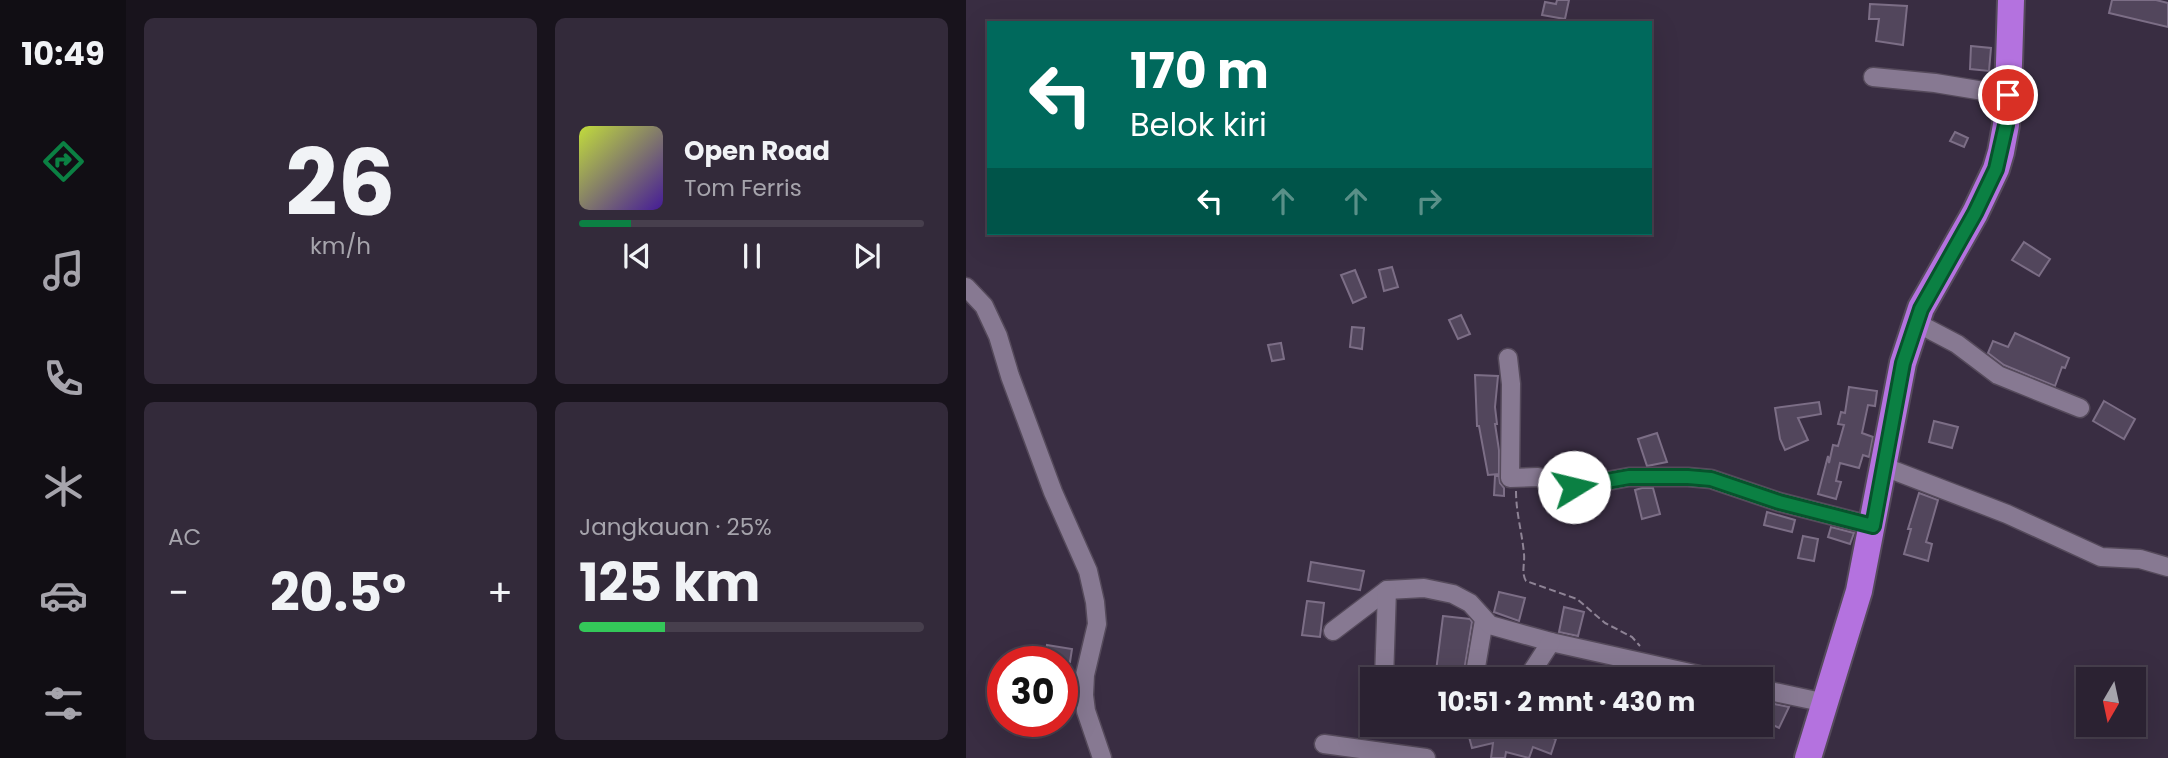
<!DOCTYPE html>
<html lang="id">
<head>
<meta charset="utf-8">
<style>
	:root { --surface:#2b2232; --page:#332a3a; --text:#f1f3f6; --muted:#a6a4ac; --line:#473f4d; --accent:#0b8043 }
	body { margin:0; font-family:Poppins,sans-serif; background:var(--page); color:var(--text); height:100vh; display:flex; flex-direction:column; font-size:26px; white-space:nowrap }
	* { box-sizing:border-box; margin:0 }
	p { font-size:23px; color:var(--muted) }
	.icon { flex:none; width:38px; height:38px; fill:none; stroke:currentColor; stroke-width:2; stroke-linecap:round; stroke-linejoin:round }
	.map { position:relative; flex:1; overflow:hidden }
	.details { display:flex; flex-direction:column; gap:18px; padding:18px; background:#18131c; width:840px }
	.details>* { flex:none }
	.banner { position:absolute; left:21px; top:21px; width:665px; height:214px; border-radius:0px; box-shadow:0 7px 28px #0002,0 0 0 2px var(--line); background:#00695c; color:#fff; overflow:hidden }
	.needle { width:46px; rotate:189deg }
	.fabs { position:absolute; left:1110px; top:667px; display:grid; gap:14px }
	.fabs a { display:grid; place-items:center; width:70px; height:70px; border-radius:0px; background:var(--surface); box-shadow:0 7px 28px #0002,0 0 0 2px var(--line); font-size:35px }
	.speed { position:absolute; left:21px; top:646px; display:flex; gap:14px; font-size:35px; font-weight:700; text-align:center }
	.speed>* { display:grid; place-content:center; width:91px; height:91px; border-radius:50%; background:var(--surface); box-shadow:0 7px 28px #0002,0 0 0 2px var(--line); line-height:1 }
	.speed .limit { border:10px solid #d22; background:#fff; color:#111 }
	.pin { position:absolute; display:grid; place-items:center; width:60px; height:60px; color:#fff; margin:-30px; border:4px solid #fff; border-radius:50%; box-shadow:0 2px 7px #0007 }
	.me { position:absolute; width:77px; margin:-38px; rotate:81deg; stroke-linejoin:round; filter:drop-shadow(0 0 5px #0008) }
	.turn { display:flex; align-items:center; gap:24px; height:147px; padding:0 28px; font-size:32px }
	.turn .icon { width:91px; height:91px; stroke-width:2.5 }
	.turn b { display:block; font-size:49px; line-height:60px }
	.lanes { display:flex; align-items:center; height:66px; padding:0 28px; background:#0003; justify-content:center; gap:35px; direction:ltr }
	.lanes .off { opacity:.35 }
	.big { font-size:52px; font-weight:700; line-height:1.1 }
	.details .widget { flex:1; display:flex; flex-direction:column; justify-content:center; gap:10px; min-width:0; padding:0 24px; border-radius:10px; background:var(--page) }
	.details .dial { align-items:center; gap:0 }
	.dial b { font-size:91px; line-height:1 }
	.song { display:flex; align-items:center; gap:21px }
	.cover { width:84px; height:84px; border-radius:10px; background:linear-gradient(135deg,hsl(70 70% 55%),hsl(260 70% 35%)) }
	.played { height:7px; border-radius:4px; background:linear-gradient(90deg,var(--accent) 15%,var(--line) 15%) }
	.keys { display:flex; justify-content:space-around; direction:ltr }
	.heat { display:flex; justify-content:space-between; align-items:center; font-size:38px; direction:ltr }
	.charge { height:10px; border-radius:5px; background:linear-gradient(90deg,#34c759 25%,var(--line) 0) }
	.details .tiles { flex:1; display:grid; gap:18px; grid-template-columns:repeat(2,1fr) }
	.trip { position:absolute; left:394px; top:667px; width:413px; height:70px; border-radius:0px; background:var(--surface); box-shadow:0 7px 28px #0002,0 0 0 2px var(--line); font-weight:700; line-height:70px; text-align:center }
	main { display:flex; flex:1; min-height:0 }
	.tabs { display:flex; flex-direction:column; width:126px; justify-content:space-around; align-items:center; background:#110e14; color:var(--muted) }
	.tabs .icon { width:49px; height:49px }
	.tabs .on { color:var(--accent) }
	.tabs b { font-size:32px; color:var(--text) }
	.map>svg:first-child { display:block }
	.building { fill:#52465c; stroke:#7c6e86; stroke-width:2 }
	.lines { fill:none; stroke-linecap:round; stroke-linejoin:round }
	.minor-casing { stroke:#554a5b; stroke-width:21 }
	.highway-casing { stroke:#554a5b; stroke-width:30 }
	.path { stroke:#8e8395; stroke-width:2; stroke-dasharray:7 3.5; stroke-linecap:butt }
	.minor { stroke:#877992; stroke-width:18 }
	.highway { stroke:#b472df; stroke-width:26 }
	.route-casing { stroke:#07532c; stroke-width:18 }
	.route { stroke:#0b8043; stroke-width:12 }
</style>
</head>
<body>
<main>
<nav class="tabs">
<b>10:49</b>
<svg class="icon on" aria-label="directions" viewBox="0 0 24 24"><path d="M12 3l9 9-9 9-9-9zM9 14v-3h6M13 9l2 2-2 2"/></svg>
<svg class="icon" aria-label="music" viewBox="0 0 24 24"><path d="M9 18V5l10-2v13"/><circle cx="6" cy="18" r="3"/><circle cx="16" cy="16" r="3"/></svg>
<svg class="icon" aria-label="phone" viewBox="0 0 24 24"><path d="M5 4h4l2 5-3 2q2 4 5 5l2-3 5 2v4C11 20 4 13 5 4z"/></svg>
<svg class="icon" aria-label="climate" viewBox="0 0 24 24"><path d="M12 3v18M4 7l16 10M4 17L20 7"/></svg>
<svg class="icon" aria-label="car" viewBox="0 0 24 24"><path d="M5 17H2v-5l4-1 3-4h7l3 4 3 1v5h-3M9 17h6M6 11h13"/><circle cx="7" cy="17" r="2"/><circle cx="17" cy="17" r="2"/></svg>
<svg class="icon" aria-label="filters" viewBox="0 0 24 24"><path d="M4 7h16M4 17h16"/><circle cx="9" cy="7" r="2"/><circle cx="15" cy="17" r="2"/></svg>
</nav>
<section class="details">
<div class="tiles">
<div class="widget dial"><b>26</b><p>km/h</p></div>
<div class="widget">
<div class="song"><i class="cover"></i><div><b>Open Road</b><p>Tom Ferris</p></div></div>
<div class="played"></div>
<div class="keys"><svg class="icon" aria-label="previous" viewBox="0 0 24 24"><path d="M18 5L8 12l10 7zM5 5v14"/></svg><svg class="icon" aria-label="pause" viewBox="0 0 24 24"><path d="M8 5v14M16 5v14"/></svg><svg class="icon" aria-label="next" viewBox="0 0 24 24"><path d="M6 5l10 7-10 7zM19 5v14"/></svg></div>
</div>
<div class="widget"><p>AC</p>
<div class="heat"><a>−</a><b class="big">20.5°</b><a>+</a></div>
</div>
<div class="widget"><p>Jangkauan · 25%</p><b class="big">125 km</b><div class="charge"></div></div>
</div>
</section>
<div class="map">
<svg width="1202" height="758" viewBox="0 0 1202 758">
	<rect width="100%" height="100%" fill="#392d42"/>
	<g class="building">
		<path d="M591,0H603L599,19L576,15L579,2L590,4Z"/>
		<path d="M1146,0H1190L1202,3V27L1143,13Z"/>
		<path d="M904,4L941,6L937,45L910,41L913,19H903Z"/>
		<path d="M1005,46L1025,48L1023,71L1004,69Z"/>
		<path d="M989,132L1002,138L998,147L984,141Z"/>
		<path d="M1058,242L1084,259L1073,276L1046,260Z"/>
		<path d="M426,267L432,287L418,291L413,270Z"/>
		<path d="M389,270L400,297L387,303L375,275Z"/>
		<path d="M495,315L504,334L492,339L483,320Z"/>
		<path d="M386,327L398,328L396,349L384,347Z"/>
		<path d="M1049,333L1103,358L1099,368L1096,367L1089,386L1038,365L1022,353L1027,341L1042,347Z"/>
		<path d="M315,343L318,359L306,361L302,345Z"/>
		<path d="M509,375L532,376L529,407L531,424H529L533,450V474L522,475L513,426H511Z"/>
		<path d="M883,387L911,391L909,406L902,405L896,433L907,437L903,457L897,455L893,468L874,463L870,481L875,482L870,499L852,494L862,456L863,463L867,445L872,446L878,425L872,424L875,412L879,413Z"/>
		<path d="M1138,401L1169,419L1158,439L1127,421Z"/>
		<path d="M853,402L855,414L832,418L842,440L819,450L814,439L809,408Z"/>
		<path d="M968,421L992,427L986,448L963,442Z"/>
		<path d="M691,433L701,462L681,466L672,439Z"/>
		<path d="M529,476H533L534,483L538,488V496L528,495Z"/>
		<path d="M676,488H687L694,514L676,519L669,490Z"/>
		<path d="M953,493L972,500L960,542L966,544L962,561L938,554L945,529H942Z"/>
		<path d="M801,512L829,520L826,532L798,525Z"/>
		<path d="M865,527L888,533L884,544L862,537Z"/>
		<path d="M837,536L852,539L848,561L832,558Z"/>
		<path d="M345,562L398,571L394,590L342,581Z"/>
		<path d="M533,592L559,598L553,621L528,612Z"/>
		<path d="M341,601L358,603L354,637L336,635Z"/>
		<path d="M598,607L618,612L612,636L593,632Z"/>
		<path d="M477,616L504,619L506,622L499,665L503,679H469Z"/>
		<path d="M81,645L106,649L104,662H78Z"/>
		<path d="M794,701L823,707L813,728L799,721L801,717L794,715Z"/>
		<path d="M525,724L557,731L558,729L590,739L585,754L567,747L563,758L540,752L539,758H525L527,743L506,748L502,733L524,728Z"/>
	</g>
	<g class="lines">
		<defs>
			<g id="minor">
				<path d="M907,77L969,83L1042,95"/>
				<path d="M0,287L18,306L32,336L44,376L87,492L122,571L129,602L131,624L119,675L118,695L120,711L136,758"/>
				<path d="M951,323L991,344L1032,375L1114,408"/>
				<path d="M542,358L545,384L544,478L572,477L593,485L608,487L663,477H722L745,479L813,502L907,526"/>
				<path d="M916,466L1041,514L1135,557L1174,559L1202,567"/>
				<path d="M518,620L510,667L512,673L519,679"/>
				<path d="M367,631L421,590L458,588L487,594L504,603L524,625L585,642L751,679"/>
				<path d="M418,679L421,590"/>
				<path d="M561,679L585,642"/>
				<path d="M794,689L860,703"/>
				<path d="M358,744L460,758"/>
			</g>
			<path id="highway" d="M842,758L893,591L937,363L955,308L1009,213L1030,169L1035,152L1040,125L1042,95L1045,0"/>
		</defs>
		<use href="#minor" class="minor-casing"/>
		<use href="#highway" class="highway-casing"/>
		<path class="path" d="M550,491C550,513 556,532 558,554C559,563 555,573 560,581L611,599L639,623L666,637L674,646"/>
		<use href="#minor" class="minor"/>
		<use href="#highway" class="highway"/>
	</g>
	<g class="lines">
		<defs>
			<path id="route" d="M608,487L663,477H722L745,479L813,502L907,526L937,363L955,309L1009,213L1030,169L1040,125L1042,95"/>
		</defs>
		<use href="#route" class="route-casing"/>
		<use href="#route" class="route"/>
	</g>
</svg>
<div class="fabs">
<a><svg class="needle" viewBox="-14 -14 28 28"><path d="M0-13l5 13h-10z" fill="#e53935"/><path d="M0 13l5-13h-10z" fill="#a6a4ac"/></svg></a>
</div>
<div class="speed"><div class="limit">30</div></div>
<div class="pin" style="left:1042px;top:95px;background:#d93025"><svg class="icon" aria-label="arrive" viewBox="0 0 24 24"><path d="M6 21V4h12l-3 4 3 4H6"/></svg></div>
<svg class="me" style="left:608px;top:487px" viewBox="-20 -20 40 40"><circle r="19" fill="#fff"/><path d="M0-13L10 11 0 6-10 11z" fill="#0b8043"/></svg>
<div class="trip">10:51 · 2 mnt · 430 m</div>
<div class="banner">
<div class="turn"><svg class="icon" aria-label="left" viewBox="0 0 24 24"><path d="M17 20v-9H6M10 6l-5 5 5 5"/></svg><div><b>170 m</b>Belok kiri</div></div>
<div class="lanes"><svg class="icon" aria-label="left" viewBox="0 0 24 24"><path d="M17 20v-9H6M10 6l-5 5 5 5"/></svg><svg class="icon off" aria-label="ahead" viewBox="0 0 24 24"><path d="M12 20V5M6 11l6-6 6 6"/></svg><svg class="icon off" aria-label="ahead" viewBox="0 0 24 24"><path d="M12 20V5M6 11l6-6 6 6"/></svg><svg class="icon off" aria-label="right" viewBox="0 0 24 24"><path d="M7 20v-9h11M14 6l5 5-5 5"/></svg></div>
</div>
</div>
</main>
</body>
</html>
